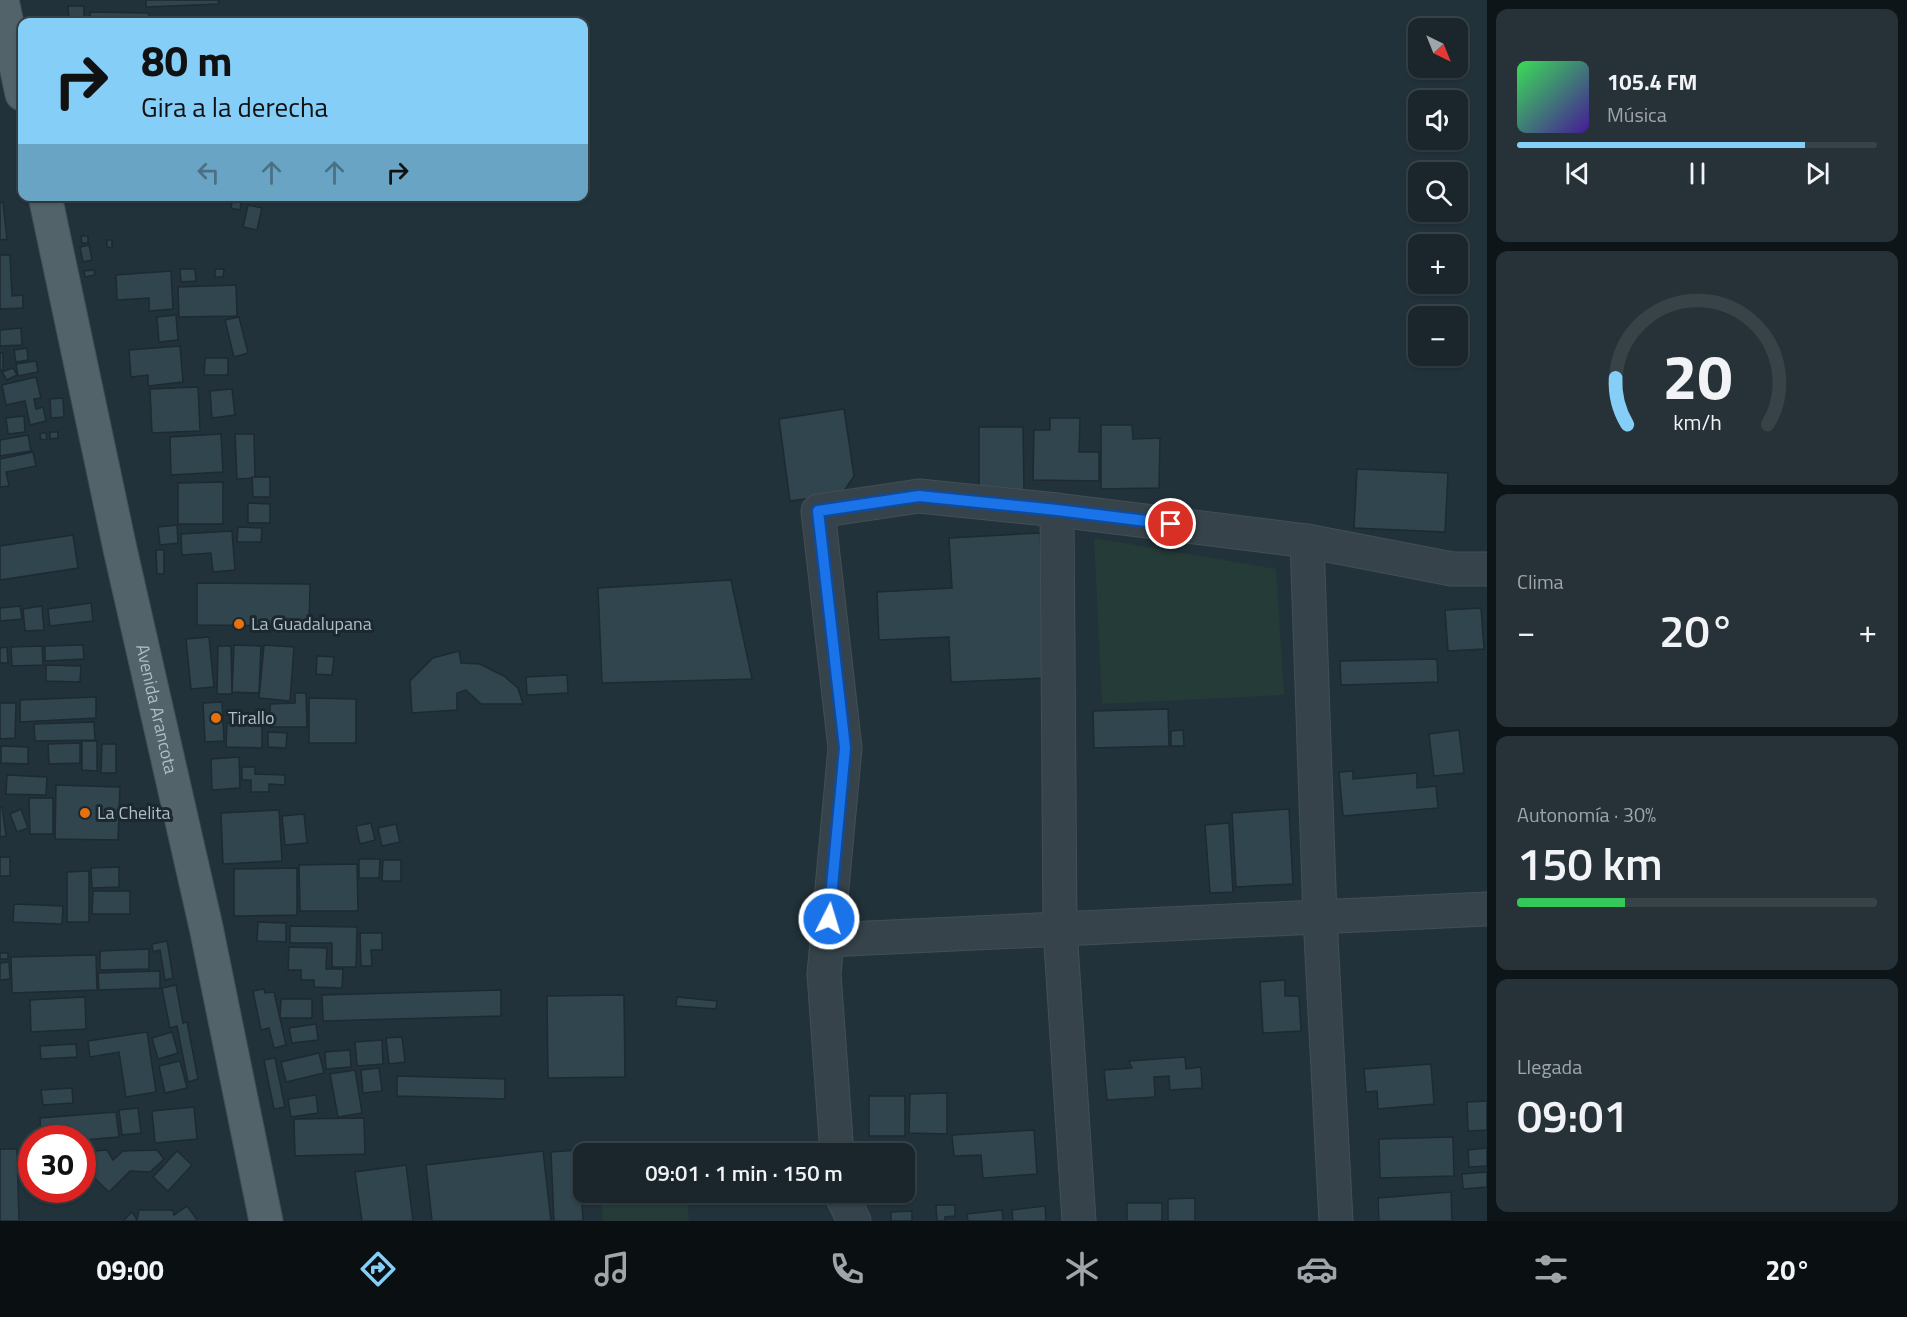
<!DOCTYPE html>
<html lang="es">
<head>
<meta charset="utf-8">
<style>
	:root { --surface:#1a262c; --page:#273238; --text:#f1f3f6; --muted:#9fa5a9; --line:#384348; --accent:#85cef7 }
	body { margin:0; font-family:"Titillium Web",sans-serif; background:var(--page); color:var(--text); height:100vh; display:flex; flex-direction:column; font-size:22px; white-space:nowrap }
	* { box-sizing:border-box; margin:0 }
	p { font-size:20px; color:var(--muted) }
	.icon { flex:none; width:33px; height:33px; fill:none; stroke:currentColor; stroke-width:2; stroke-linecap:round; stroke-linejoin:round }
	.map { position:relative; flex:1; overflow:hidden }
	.drawer { display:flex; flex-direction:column; gap:9px; padding:9px; background:#0e1518; width:420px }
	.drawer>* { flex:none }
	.banner { position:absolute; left:18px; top:18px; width:570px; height:183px; border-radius:12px; box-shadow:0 2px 4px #0004,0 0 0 2px var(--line); background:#85cef7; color:#111; overflow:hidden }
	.needle { width:39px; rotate:137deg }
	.fabs { position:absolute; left:1408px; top:18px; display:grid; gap:12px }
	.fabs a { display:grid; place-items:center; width:60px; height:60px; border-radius:12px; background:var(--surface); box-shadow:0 2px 4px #0004,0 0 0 2px var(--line); font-size:30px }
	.speed { position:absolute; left:18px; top:1125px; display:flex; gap:12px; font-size:30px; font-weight:700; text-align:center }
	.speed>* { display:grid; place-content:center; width:78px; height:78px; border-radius:50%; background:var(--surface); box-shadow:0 2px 4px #0004,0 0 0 2px var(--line); line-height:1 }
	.speed .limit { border:9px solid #d22; background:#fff; color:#111 }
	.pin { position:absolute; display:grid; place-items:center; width:51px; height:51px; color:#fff; margin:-26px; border:3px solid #fff; border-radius:50%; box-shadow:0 2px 6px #0007 }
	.me { position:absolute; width:66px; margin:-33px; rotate:5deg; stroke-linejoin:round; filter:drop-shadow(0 0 4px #0008) }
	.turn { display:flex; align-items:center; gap:21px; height:126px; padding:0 24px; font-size:27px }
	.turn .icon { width:78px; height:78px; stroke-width:2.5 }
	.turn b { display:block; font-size:42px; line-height:51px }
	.lanes { display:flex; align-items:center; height:57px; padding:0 24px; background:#0003; justify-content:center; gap:30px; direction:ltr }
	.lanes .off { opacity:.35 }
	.big { font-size:45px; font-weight:600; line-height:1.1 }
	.drawer .card { flex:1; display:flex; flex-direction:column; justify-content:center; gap:9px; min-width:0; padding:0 21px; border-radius:12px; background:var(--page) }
	.drawer .dial { align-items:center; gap:0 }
	.dial svg { height:156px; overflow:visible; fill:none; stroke:var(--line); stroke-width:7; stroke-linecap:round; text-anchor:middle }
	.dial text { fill:var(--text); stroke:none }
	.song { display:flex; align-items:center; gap:18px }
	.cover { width:72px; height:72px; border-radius:9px; background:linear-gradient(135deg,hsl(130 70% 55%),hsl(260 70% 35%)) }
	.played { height:6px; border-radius:3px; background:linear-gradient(90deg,var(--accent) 80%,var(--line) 80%) }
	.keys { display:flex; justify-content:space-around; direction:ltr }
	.heat { display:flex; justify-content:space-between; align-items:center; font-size:33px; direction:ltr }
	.charge { height:9px; border-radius:4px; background:linear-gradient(90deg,#34c759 30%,var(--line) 0) }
	.trip { position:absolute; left:573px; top:1143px; width:342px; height:60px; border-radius:12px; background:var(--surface); box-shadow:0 2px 4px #0004,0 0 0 2px var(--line); font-weight:600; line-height:60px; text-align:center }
	.dock { display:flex; height:96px; justify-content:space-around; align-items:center; background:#0a0f12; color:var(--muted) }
	.dock .icon { width:42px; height:42px }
	.dock .active { color:var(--accent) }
	.dock b { font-size:27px; color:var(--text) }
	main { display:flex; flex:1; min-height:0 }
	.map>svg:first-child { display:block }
	.green { fill:#243b38 }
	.building { fill:#31454e; stroke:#1d2a31; stroke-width:1.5 }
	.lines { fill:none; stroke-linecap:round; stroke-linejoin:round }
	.street-casing { stroke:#424f56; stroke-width:35 }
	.primary-casing { stroke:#424f56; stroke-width:35 }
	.street { stroke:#36434a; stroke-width:33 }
	.primary { stroke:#53636a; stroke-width:33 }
	.route-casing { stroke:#114b97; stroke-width:15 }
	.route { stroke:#1a73e8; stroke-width:10 }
	.food-dot { fill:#e8710a; stroke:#1b282f; stroke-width:2 }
	.labels { text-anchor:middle; stroke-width:6; stroke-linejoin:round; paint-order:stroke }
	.poi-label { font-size:18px; fill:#b1bec6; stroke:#1b282f; text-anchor:start }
	.street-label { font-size:18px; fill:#b1bec6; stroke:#1b282f }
</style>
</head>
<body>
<main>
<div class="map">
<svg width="1487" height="1221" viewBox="0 0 1487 1221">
	<rect width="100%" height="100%" fill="#22323a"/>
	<g class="green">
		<path d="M1094,538L1276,569L1284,695L1102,704Z"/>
		<path d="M601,1193H687L689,1221H603Z"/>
	</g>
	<g class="building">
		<path d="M146,0H218L219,4L146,7Z"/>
		<path d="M68,6H84V22H69Z"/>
		<path d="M90,12L149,13V22H90Z"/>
		<path d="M233,196H242L240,210L231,208Z"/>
		<path d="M3,202L7,239L0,240V203Z"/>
		<path d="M248,205L262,208L257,230L243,227Z"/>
		<path d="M81,236H88V243H82Z"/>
		<path d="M107,240H112V248L107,247Z"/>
		<path d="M89,245L92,260L83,262L80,247Z"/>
		<path d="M0,255H10L12,296L23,295V308L0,309Z"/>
		<path d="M180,269H195L196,281L181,282Z"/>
		<path d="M215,269H224L223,277H215Z"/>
		<path d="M94,270L95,275L85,277L84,271Z"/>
		<path d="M171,271L173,309L149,311V298L117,300L116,275Z"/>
		<path d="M236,285L237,316L179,317L178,287Z"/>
		<path d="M176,315L178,340L159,342L157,317Z"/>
		<path d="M239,317L248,353L234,357L225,320Z"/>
		<path d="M21,328L22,345L0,346V330Z"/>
		<path d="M180,346L183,382L148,386V375L131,377L129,350Z"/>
		<path d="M27,348L28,360L16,362L14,350Z"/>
		<rect x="0" y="353" width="3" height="17"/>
		<path d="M205,358H228V375H204Z"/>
		<path d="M36,361L38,372L18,376L16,364Z"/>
		<path d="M13,368L17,375L7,380L2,372Z"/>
		<path d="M36,377L41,398L34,399L36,409L43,407L46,421L30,425L25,401L6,405L2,385Z"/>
		<path d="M198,387L200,431L152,433L150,389Z"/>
		<path d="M232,389L235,415L212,418L210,391Z"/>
		<path d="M63,398L64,417L51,418L50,399Z"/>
		<path d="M844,409L854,476L842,494L790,501L779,419Z"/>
		<path d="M24,416L25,432L8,434L6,418Z"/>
		<path d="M1050,418H1080L1079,452H1099V481L1033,480L1034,430H1050Z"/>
		<path d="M1101,425H1132L1133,439L1160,438L1159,488L1101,489Z"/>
		<path d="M979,427H1023L1024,492L979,493Z"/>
		<path d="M50,432H58V438L50,439Z"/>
		<path d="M40,433H46L47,439L41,440Z"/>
		<path d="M221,434L223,472L171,475L170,437Z"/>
		<path d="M235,434H254L255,478L237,479Z"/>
		<path d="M28,435L31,451L0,456V440Z"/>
		<path d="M33,452L36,466L6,472L9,486L0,487V459Z"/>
		<path d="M1357,469L1448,473L1445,532L1354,528Z"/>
		<path d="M252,477H270V497H253Z"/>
		<path d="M223,482V524H178V483Z"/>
		<path d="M248,503L270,504V523H248Z"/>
		<path d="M177,525L178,543L160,545L158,527Z"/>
		<path d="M238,527L262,528L261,542H237Z"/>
		<path d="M232,531L235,570L213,572L211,553L182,555L181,534Z"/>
		<path d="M1040,533L1047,678L951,682L949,637L879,640L877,592L952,588L949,538Z"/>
		<path d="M73,535L78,568L0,580V546Z"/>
		<path d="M156,550H164V574H157Z"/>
		<path d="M731,580L752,679L602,683L598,588Z"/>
		<path d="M197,583L310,584L309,626L197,625Z"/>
		<path d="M91,603L93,621L50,626L48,609Z"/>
		<path d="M20,606L22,619L0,621V608Z"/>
		<path d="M42,606L44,630L25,631L23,609Z"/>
		<path d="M1481,608L1484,649L1448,651L1445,610Z"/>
		<path d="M209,637L214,687L191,689L186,639Z"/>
		<path d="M83,645L84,659L45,661V646Z"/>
		<path d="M234,645L261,646L259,693L232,692Z"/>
		<path d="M264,645L294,647L290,701L259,698Z"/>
		<path d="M42,646L43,665L12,666L11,647Z"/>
		<path d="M218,646H231L232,694H217Z"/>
		<path d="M7,647L8,663H0V648Z"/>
		<path d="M459,651L461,663L480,664L504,676L518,688L523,704H481L466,690L457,693V710L412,713L410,681L433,658Z"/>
		<path d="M317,656L334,657L332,675L316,674Z"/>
		<path d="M1437,659L1438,682L1341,685L1340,661Z"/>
		<path d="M46,665L81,666L80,682L46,681Z"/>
		<path d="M567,675L568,693L527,695L526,677Z"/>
		<path d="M295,693H306L307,727H270V704L295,703Z"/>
		<path d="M96,697V718L20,722V700Z"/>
		<path d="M309,698L356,699V743H309Z"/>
		<path d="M222,702L224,741L205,742L203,703Z"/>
		<path d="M0,703H16L15,738L0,739Z"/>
		<path d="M1168,709L1169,746L1094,748L1093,711Z"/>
		<path d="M94,722L95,740L35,741L34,724Z"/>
		<path d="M227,723L262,724V748L226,747Z"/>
		<path d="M1183,730L1184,746H1171V731Z"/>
		<path d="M1459,730L1464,773L1434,776L1429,734Z"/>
		<path d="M268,732L287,733L286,748L268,747Z"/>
		<path d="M82,741H97V771L82,770Z"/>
		<path d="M80,743V763L49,764L48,744Z"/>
		<path d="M102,744H116V773H101Z"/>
		<path d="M1,746L28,747V764L1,763Z"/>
		<path d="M239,757L240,788L212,790L211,759Z"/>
		<path d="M242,767H255V774L285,775V785L269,784V792H251V780H242Z"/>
		<path d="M1353,771V779L1417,773V788L1436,786L1438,808L1343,816L1339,772Z"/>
		<path d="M7,775L47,777L46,795L6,794Z"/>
		<path d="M56,785L120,787L118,840L55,839Z"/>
		<path d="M29,798H53V834H30Z"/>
		<path d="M2,807L6,836L0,837V808Z"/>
		<path d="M21,809L28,828L17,832L10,814Z"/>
		<path d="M1289,809L1293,884L1236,887L1232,813Z"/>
		<path d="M279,810L282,861L223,864L221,813Z"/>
		<path d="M304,814L307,843L285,845L282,816Z"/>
		<path d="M371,823L375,840L360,844L356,826Z"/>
		<path d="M1229,823L1233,892L1210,893L1205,825Z"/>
		<path d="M396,824L400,842L382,846L378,828Z"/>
		<rect x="0" y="857" width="10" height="19"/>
		<path d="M359,859H380L379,878H359Z"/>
		<path d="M383,860H401V881H382Z"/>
		<path d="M357,864L358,911H300L299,865Z"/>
		<path d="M119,867V887L92,888L91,868Z"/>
		<path d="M297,868V915L234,916V869Z"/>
		<path d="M89,871V922H67V872Z"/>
		<path d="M93,891H130V914H92Z"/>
		<path d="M14,904L63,906L62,924L13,922Z"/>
		<path d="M258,922L286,923V942L257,941Z"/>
		<path d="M290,926L357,927L356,967H332V943H290Z"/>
		<path d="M360,933H382V950H371L372,966H361Z"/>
		<path d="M167,941L173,978L165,980L160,950L153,952L152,944Z"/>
		<path d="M289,947L327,948L326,969H343L342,988L314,987V980H301V970H288Z"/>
		<path d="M149,949V969L100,970V951Z"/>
		<rect x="0" y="953" width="8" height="6"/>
		<path d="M96,955L97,990L12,993L11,957Z"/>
		<path d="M9,962L10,979L0,980V963Z"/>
		<path d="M160,971V988L99,990L98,973Z"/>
		<path d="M1285,980V996H1299L1301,1031L1263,1033L1260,982Z"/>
		<path d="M176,985L183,1023L187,1022L198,1079L188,1082L177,1026L170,1028L162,988Z"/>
		<path d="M264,989L265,993L274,992L286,1045L274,1048L269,1028L261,1030L253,991Z"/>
		<path d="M501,990V1016L323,1021L322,995Z"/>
		<path d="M624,995L625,1077L548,1078L547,996Z"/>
		<path d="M85,997L86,1029L31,1032L30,1000Z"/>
		<path d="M677,997L717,1001L716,1009L676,1006Z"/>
		<path d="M281,999H312V1018H280Z"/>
		<path d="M316,1024L318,1040L292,1043L289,1028Z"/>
		<path d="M147,1032L156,1092L126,1097L119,1052L90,1057L88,1041Z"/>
		<path d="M172,1032L178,1053L158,1059L152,1038Z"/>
		<path d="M402,1037L405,1062L389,1064L386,1038Z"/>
		<path d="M382,1040L383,1064L357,1066L355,1042Z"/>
		<path d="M76,1044L77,1057L41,1059L40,1046Z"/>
		<path d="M350,1050L351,1067L326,1069L325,1052Z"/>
		<path d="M319,1053L324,1073L286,1082L281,1062Z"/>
		<path d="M1185,1057L1186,1069L1201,1067L1202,1088L1170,1090L1169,1076L1154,1077L1155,1097L1107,1100L1104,1070L1132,1068L1129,1061Z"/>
		<path d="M275,1058L285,1107L274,1109L264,1060Z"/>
		<path d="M180,1061L187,1088L165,1093L159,1066Z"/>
		<path d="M1431,1064L1434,1104L1378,1109L1377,1091L1366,1092L1364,1069Z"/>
		<path d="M379,1068L382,1091L363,1093L361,1070Z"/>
		<path d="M355,1070L362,1113L338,1117L330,1074Z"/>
		<path d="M397,1076L505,1079V1099L397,1096Z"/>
		<path d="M72,1088L73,1103L43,1105L41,1090Z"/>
		<path d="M947,1093V1134L909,1133L910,1094Z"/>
		<path d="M316,1095L318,1113L291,1117L288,1099Z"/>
		<rect x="869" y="1096" width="36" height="40"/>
		<path d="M1487,1101V1130L1468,1131L1467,1102Z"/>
		<path d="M194,1107L197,1139L155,1143L152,1111Z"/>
		<path d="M138,1108L141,1133L122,1135L119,1110Z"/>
		<path d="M116,1112L119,1137L82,1140V1138H41L40,1118Z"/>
		<path d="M364,1118L365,1154L295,1156L294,1119Z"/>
		<path d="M1034,1130L1037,1174L983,1178L981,1155L954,1156L952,1135Z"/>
		<path d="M1453,1137L1454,1176L1380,1178L1379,1139Z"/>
		<path d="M1487,1148V1166L1469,1167L1468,1150Z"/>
		<path d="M0,1149H17L19,1221H0Z"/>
		<path d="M107,1150L113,1160L123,1151L157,1150L164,1159L150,1172L130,1171L109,1192L82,1166V1152Z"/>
		<path d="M579,1150L583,1221H554L551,1152Z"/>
		<path d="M177,1151L192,1165L168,1191L153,1177Z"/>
		<path d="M543,1151L551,1221H432L426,1165Z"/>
		<path d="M406,1165L413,1221H362L355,1172Z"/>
		<path d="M1487,1172V1187L1463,1189L1462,1174Z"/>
		<path d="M1451,1192L1452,1221H1379L1378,1198Z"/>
		<path d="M1195,1198V1221H1168V1199Z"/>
		<rect x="1127" y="1203" width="35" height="18"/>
		<path d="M936,1205H955V1216L945,1217V1221H937Z"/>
		<path d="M187,1206L198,1221H123L132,1212L137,1220L139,1210H173L174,1215Z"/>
		<path d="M1045,1206L1046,1221H1013L1012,1210Z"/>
		<path d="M1002,1210L1003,1221H968L967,1214Z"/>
		<path d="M912,1211V1221H891V1212Z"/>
	</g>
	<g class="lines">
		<defs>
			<g id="street">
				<path d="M1057,510L1060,929L1079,1221"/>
				<path d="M1307,541L1320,917L1336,1221"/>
				<path d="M827,940L1487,909"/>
				<path d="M837,1154L824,974L845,748L818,511L919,496L1057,510L1307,541L1452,569H1487"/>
				<path d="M840,1192L854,1221"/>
			</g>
			<g id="primary">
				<path d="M2,0L22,94"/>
				<path id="s1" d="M45,196L120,549L206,927L266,1221"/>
			</g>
		</defs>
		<use href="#street" class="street-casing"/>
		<use href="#primary" class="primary-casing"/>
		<use href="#street" class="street"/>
		<use href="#primary" class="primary"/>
	</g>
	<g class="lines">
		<defs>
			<path id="route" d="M829,919L845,748L818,511L919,496L1057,510L1171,524"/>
		</defs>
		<use href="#route" class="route-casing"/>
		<use href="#route" class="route"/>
	</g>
	<g class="food-dot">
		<circle cx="239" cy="624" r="6"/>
		<circle cx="216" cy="718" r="6"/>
		<circle cx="85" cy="813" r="6"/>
	</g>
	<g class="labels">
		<g class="poi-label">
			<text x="251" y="630">La Guadalupana</text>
			<text x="228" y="724">Tirallo</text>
			<text x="97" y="819">La Chelita</text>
		</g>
		<g class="street-label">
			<text dy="6" stroke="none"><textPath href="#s1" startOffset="525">Avenida Arancota</textPath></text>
		</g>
	</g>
</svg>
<div class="fabs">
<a><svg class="needle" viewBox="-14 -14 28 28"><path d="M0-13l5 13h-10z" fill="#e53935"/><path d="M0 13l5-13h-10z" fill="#9fa5a9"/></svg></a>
<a><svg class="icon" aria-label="sound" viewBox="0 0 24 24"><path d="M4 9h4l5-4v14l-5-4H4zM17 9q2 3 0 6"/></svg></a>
<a><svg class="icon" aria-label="search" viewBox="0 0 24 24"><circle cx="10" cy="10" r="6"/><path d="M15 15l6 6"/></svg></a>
<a>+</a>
<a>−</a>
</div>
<div class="speed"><div class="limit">30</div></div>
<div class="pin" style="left:1171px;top:524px;background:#d93025"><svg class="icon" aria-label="arrive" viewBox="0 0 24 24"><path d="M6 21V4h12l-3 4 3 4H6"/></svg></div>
<svg class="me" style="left:829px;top:919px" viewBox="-20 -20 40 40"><circle r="17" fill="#1a73e8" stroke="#fff" stroke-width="3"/><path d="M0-11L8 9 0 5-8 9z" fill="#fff"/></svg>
<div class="trip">09:01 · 1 min · 150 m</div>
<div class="banner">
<div class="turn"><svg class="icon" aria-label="right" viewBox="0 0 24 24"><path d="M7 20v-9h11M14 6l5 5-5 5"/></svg><div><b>80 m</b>Gira a la derecha</div></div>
<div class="lanes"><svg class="icon off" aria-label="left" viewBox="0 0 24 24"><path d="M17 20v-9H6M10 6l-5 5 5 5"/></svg><svg class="icon off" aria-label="ahead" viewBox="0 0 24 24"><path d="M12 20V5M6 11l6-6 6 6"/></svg><svg class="icon off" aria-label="ahead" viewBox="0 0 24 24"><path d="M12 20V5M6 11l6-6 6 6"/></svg><svg class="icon" aria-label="right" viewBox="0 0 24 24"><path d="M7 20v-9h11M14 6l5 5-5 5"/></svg></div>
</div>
</div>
<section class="drawer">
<div class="card">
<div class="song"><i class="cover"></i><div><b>105.4 FM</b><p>Música</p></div></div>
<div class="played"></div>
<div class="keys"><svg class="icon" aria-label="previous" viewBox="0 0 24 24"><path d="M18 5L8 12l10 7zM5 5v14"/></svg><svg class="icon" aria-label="pause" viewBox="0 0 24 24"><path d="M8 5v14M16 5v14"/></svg><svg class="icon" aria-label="next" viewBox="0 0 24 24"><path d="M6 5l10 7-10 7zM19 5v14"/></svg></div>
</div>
<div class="card dial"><svg viewBox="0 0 100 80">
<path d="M14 69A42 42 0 1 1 86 69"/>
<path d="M14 69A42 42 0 0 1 8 45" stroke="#85cef7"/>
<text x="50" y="56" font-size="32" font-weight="700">20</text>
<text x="50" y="72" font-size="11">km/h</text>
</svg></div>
<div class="card"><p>Clima</p>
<div class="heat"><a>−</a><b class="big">20°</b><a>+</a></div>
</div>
<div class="card"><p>Autonomía · 30%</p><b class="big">150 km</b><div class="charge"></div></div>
<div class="card"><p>Llegada</p><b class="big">09:01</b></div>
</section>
</main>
<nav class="dock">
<b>09:00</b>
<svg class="icon active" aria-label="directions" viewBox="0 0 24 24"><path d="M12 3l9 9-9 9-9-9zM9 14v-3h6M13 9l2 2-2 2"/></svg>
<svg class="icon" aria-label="music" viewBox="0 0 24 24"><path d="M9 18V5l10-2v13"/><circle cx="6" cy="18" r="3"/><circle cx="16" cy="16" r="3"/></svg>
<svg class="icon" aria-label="phone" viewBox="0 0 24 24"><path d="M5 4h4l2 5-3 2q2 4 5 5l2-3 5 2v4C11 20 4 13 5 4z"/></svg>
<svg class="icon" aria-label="climate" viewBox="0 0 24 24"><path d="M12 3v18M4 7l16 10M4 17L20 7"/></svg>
<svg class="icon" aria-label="car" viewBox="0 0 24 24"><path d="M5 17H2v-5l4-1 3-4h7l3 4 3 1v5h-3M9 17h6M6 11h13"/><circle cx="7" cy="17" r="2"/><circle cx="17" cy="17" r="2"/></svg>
<svg class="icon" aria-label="filters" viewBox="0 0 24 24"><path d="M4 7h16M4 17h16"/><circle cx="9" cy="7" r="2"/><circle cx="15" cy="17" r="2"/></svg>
<b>20°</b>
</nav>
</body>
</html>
